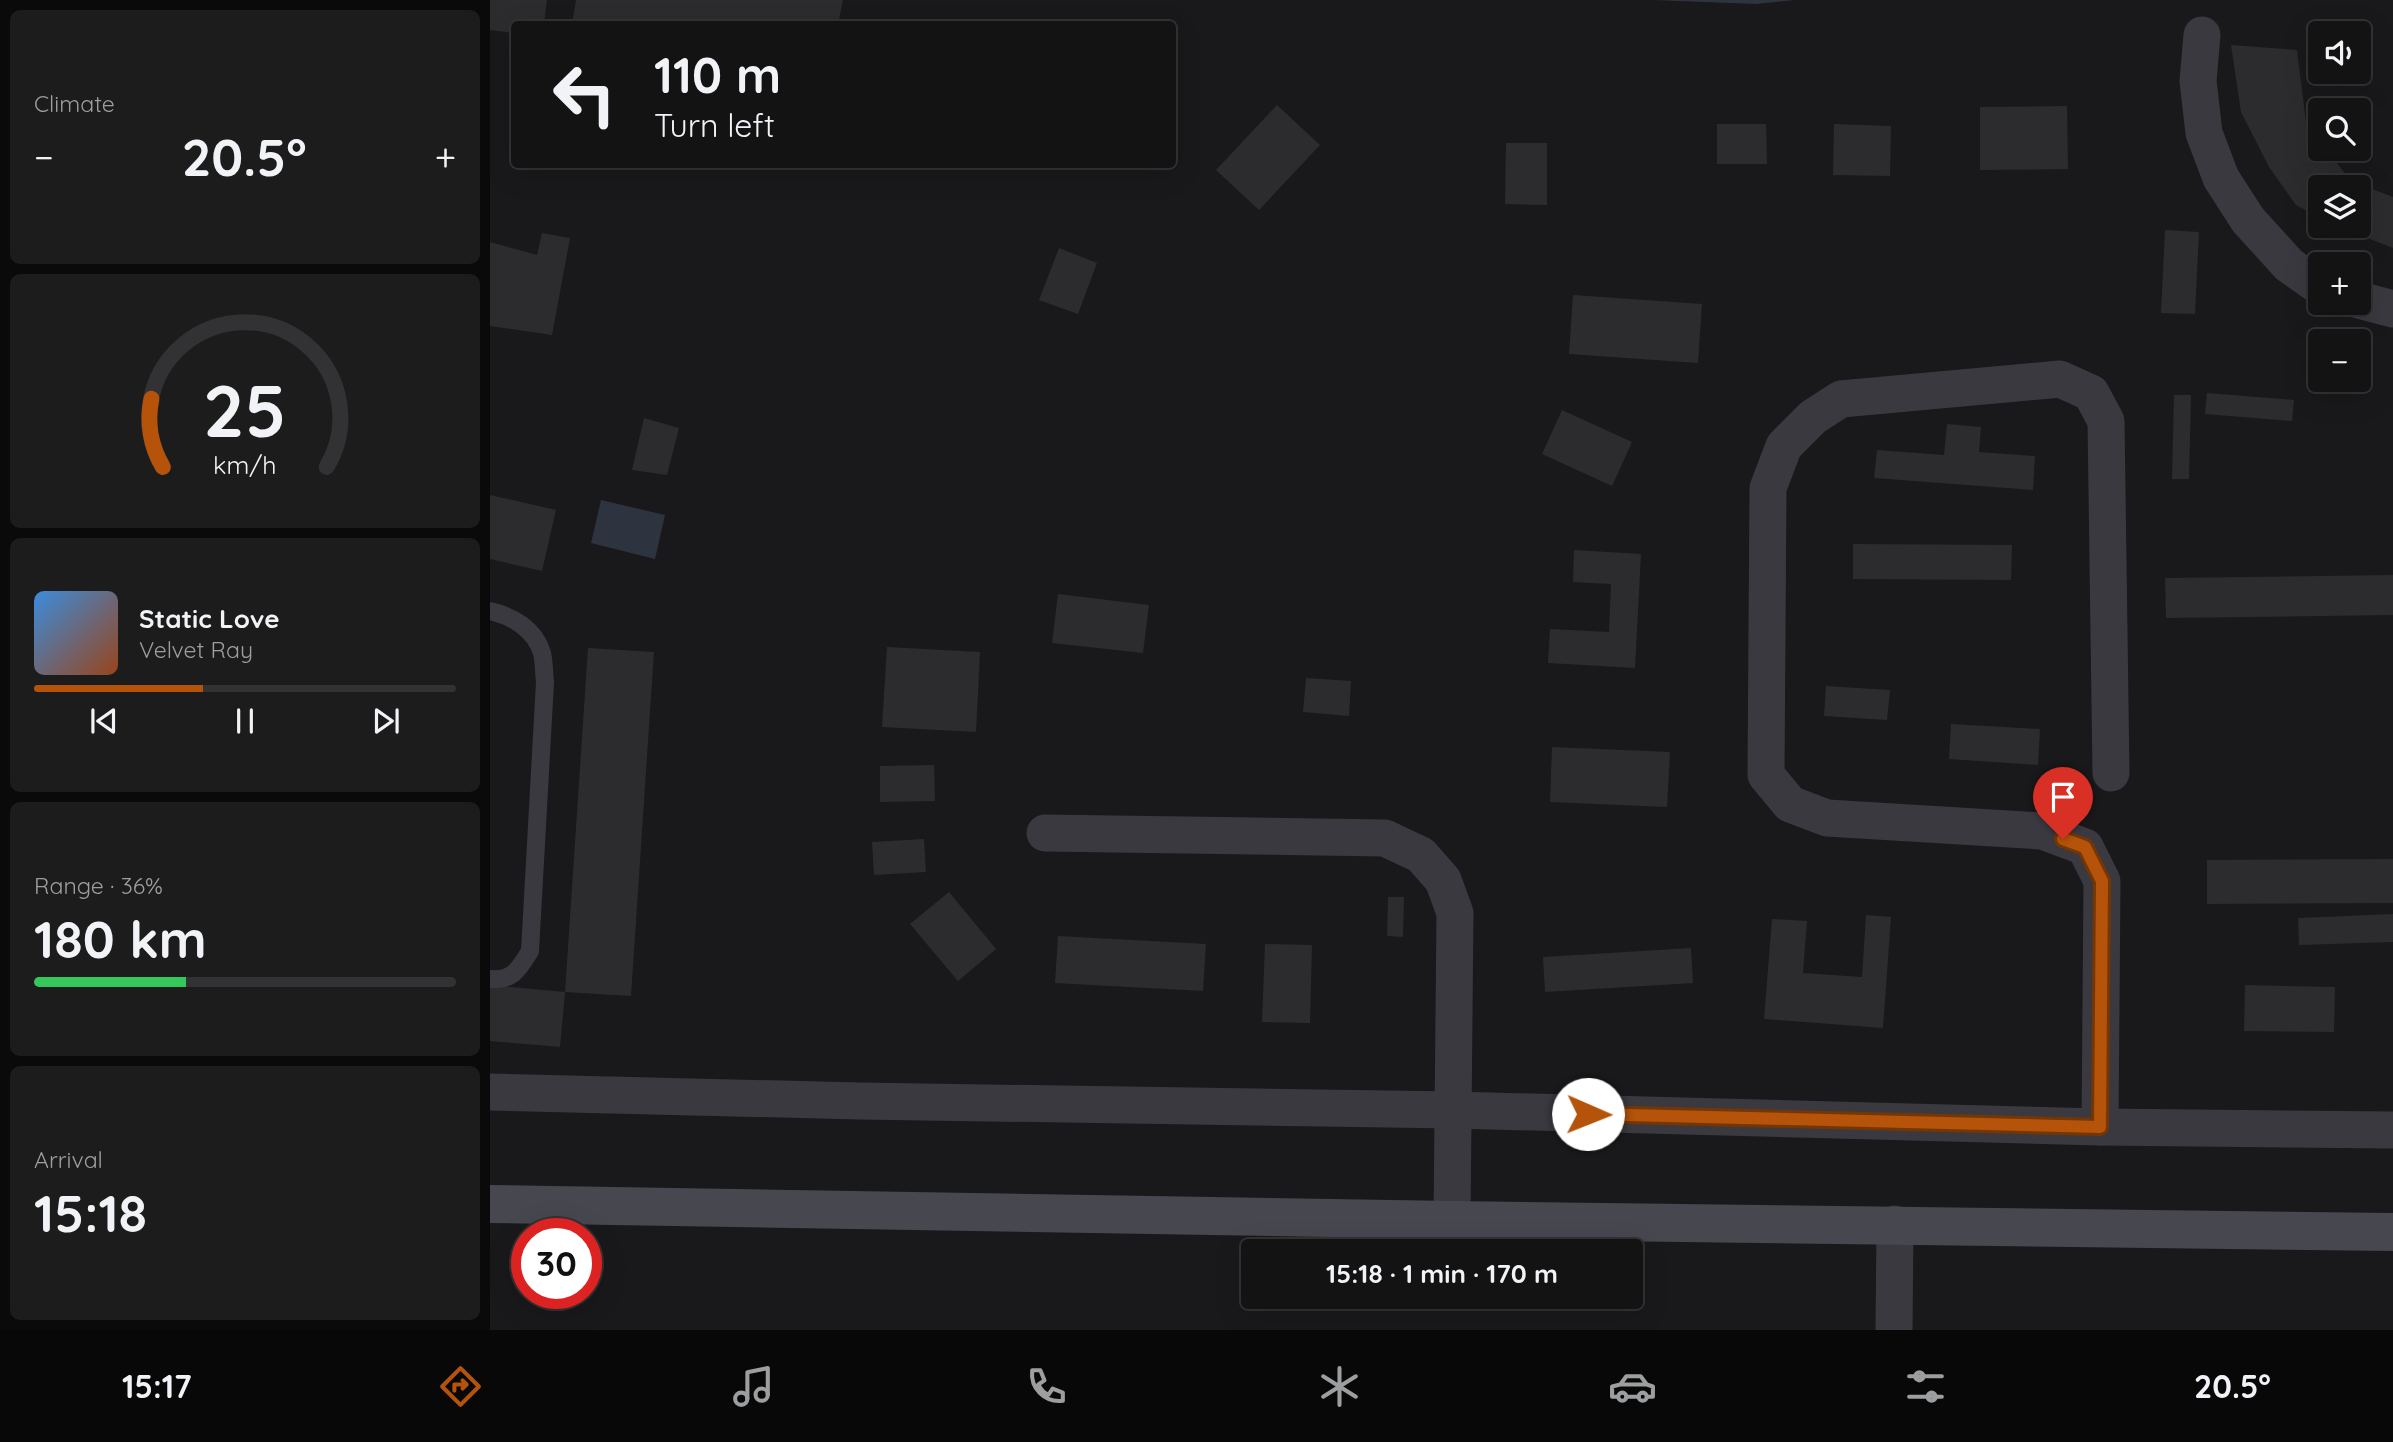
<!DOCTYPE html>
<html lang="en">
<head>
<meta charset="utf-8">
<style>
	:root { --surface:#131314; --page:#1c1c1d; --text:#f1f3f6; --muted:#9d9ea0; --line:#323234; --accent:#b45309 }
	body { margin:0; font-family:Quicksand,sans-serif; background:var(--page); color:var(--text); height:100vh; display:flex; flex-direction:column; font-size:26px; white-space:nowrap }
	* { box-sizing:border-box; margin:0 }
	p { font-size:23px; color:var(--muted) }
	.icon { flex:none; width:38px; height:38px; fill:none; stroke:currentColor; stroke-width:2; stroke-linecap:round; stroke-linejoin:round }
	.map { position:relative; flex:1; overflow:hidden }
	.details { display:flex; flex-direction:column; gap:10px; padding:10px; background:#0a0a0b; width:490px }
	.details>* { flex:none }
	.hud { position:absolute; left:21px; top:21px; width:665px; height:147px; border-radius:7px; box-shadow:0 7px 28px #0002,0 0 0 2px var(--line); background:#131314; color:var(--text); overflow:hidden }
	.tools { position:absolute; left:1818px; top:21px; display:grid; gap:14px }
	.tools a { display:grid; place-items:center; width:63px; height:63px; border-radius:7px; background:var(--surface); box-shadow:0 7px 28px #0002,0 0 0 2px var(--line); font-size:35px }
	.speed { position:absolute; left:21px; top:1218px; display:flex; gap:14px; font-size:35px; font-weight:700; text-align:center }
	.speed>* { display:grid; place-content:center; width:91px; height:91px; border-radius:50%; background:var(--surface); box-shadow:0 7px 28px #0002,0 0 0 2px var(--line); line-height:1 }
	.speed .limit { border:10px solid #d22; background:#fff; color:#111 }
	.pin { position:absolute; display:grid; place-items:center; width:60px; height:60px; color:#fff; margin:-72px -30px; border-radius:50% 50% 50% 0; rotate:-45deg; box-shadow:0 0 7px #0007 }
	.pin .icon { rotate:45deg }
	.me { position:absolute; width:77px; margin:-38px; rotate:91deg; stroke-linejoin:round; filter:drop-shadow(0 0 5px #0008) }
	.turn { display:flex; align-items:center; gap:24px; height:147px; padding:0 28px; font-size:32px }
	.turn .icon { width:91px; height:91px; stroke-width:2.5 }
	.turn b { display:block; font-size:49px; line-height:60px }
	.big { font-size:52px; font-weight:800; line-height:1.1 }
	.details .tile { flex:1; display:flex; flex-direction:column; justify-content:center; gap:10px; min-width:0; padding:0 24px; border-radius:10px; background:var(--page) }
	.details .dial { align-items:center; gap:0 }
	.dial svg { height:182px; overflow:visible; fill:none; stroke:var(--line); stroke-width:7; stroke-linecap:round; text-anchor:middle }
	.dial text { fill:var(--text); stroke:none }
	.song { display:flex; align-items:center; gap:21px }
	.cover { width:84px; height:84px; border-radius:10px; background:linear-gradient(135deg,hsl(210 70% 55%),hsl(20 70% 35%)) }
	.played { height:7px; border-radius:4px; background:linear-gradient(90deg,var(--accent) 40%,var(--line) 40%) }
	.keys { display:flex; justify-content:space-around; direction:ltr }
	.heat { display:flex; justify-content:space-between; align-items:center; font-size:38px; direction:ltr }
	.charge { height:10px; border-radius:5px; background:linear-gradient(90deg,#34c759 36%,var(--line) 0) }
	.trip { position:absolute; left:751px; top:1239px; width:402px; height:70px; border-radius:7px; background:var(--surface); box-shadow:0 7px 28px #0002,0 0 0 2px var(--line); font-weight:800; line-height:70px; text-align:center }
	.dock { display:flex; height:112px; justify-content:space-around; align-items:center; background:#080808; color:var(--muted) }
	.dock .icon { width:49px; height:49px }
	.dock .active { color:var(--accent) }
	.dock b { font-size:32px; color:var(--text) }
	main { display:flex; flex:1; min-height:0 }
	.map>svg:first-child { display:block }
	.water { fill:#2e3340 }
	.building { fill:#2c2c2f }
	.lines { fill:none; stroke-linecap:round; stroke-linejoin:round }
	.lane { stroke:#3a3940; stroke-width:18 }
	.street { stroke:#3a3940; stroke-width:37 }
	.secondary { stroke:#474750; stroke-width:38 }
	.route-casing { stroke:#753606; stroke-width:18 }
	.route { stroke:#b45309; stroke-width:12 }
</style>
</head>
<body>
<main>
<section class="details">
<div class="tile"><p>Climate</p>
<div class="heat"><a>−</a><b class="big">20.5°</b><a>+</a></div>
</div>
<div class="tile dial"><svg viewBox="0 0 100 80">
<path d="M14 69A42 42 0 1 1 86 69"/>
<path d="M14 69A42 42 0 0 1 9 39" stroke="#b45309"/>
<text x="50" y="56" font-size="32" font-weight="700">25</text>
<text x="50" y="72" font-size="11">km/h</text>
</svg></div>
<div class="tile">
<div class="song"><i class="cover"></i><div><b>Static Love</b><p>Velvet Ray</p></div></div>
<div class="played"></div>
<div class="keys"><svg class="icon" aria-label="previous" viewBox="0 0 24 24"><path d="M18 5L8 12l10 7zM5 5v14"/></svg><svg class="icon" aria-label="pause" viewBox="0 0 24 24"><path d="M8 5v14M16 5v14"/></svg><svg class="icon" aria-label="next" viewBox="0 0 24 24"><path d="M6 5l10 7-10 7zM19 5v14"/></svg></div>
</div>
<div class="tile"><p>Range · 36%</p><b class="big">180 km</b><div class="charge"></div></div>
<div class="tile"><p>Arrival</p><b class="big">15:18</b></div>
</section>
<div class="map">
<svg width="1903" height="1330" viewBox="0 0 1903 1330">
	<rect width="100%" height="100%" fill="#19191b"/>
	<g class="water">
		<path d="M1162,0H1305L1266,4Z"/>
		<path d="M111,500L175,515L165,559L101,543Z"/>
	</g>
	<g class="building">
		<path d="M0,0H57L54,24H24V33L0,30Z"/>
		<path d="M86,0H353L348,24H82Z"/>
		<path d="M1741,45L1807,50L1816,122L1830,141V149H1836L1861,181L1903,197V248L1847,226H1869V187H1830V218L1806,205L1779,167L1751,112Z"/>
		<path d="M787,105L830,145L769,210L726,170Z"/>
		<path d="M1577,106L1578,169L1490,170V107Z"/>
		<path d="M1227,124H1276L1277,164H1227Z"/>
		<path d="M1344,124L1401,126L1400,176L1343,175Z"/>
		<path d="M1016,143H1057V205L1015,204Z"/>
		<path d="M1675,230L1709,232L1705,314L1671,313Z"/>
		<path d="M52,233L80,238L62,335L0,326V242L47,255Z"/>
		<path d="M569,248L607,263L588,314L549,300Z"/>
		<path d="M1083,295L1212,304L1208,363L1079,354Z"/>
		<path d="M1717,393L1804,400L1802,421L1715,414Z"/>
		<path d="M1684,395H1701L1699,479H1682Z"/>
		<path d="M1072,410L1142,442L1122,486L1052,454Z"/>
		<path d="M154,418L189,428L177,475L142,470Z"/>
		<path d="M1457,424L1491,427L1489,452L1545,456L1543,490L1384,478L1387,450L1454,455Z"/>
		<path d="M0,495L66,510L52,571L0,559Z"/>
		<path d="M1363,544L1522,545L1521,580L1363,579Z"/>
		<path d="M1084,550L1151,554L1145,668L1058,663L1060,629L1119,632L1121,584L1083,582Z"/>
		<path d="M1903,575V615L1676,618L1675,578Z"/>
		<path d="M568,594L659,605L653,653L562,643Z"/>
		<path d="M397,647L490,652L486,732L392,727Z"/>
		<path d="M98,648L164,652L141,996L75,992L70,1047L0,1041V985L75,992Z"/>
		<path d="M816,678L861,681L859,716L813,712Z"/>
		<path d="M1336,686L1400,690L1397,720L1334,716Z"/>
		<path d="M1461,724L1550,729L1548,765L1459,759Z"/>
		<path d="M1062,747L1180,752L1177,807L1060,802Z"/>
		<path d="M444,765L445,801L390,802V766Z"/>
		<path d="M434,839L436,872L384,875L382,842Z"/>
		<path d="M1903,859V903L1717,904V860Z"/>
		<path d="M459,892L506,949L468,981L420,924Z"/>
		<path d="M898,897H914L913,937L897,936Z"/>
		<path d="M1903,914V942L1809,945L1808,918Z"/>
		<path d="M1376,915L1401,917L1393,1028L1274,1019L1282,919L1317,921L1313,973L1372,977Z"/>
		<path d="M568,936L716,944L713,991L565,983Z"/>
		<path d="M775,944L822,945L820,1023L772,1022Z"/>
		<path d="M1201,948L1203,983L1055,992L1053,957Z"/>
		<path d="M1755,985L1845,987L1844,1032L1754,1031Z"/>
	</g>
	<g class="lines">
		<path class="lane" d="M0,611C22,616 45,629 52,653C54,661 54,673 55,682L40,951C29,969 23,981 0,979"/>
		<g class="street">
			<path d="M1712,35L1708,81L1714,133L1731,178L1758,220L1799,265L1830,287"/>
			<path d="M1869,300L1903,309"/>
			<path d="M555,833L895,838L931,855L953,880L965,913L962,1220"/>
			<path d="M0,1092L370,1101L964,1110L1610,1127L1903,1130"/>
			<path d="M1610,1127L1612,881L1595,847L1552,831L1337,818L1300,804L1276,775L1278,488L1294,446L1323,417L1351,399L1570,379L1601,393L1616,421L1621,773"/>
			<path d="M1404,1330L1405,1224"/>
		</g>
		<path class="secondary" d="M0,1204L962,1220L1903,1232"/>
	</g>
	<g class="lines">
		<defs>
			<path id="route" d="M1098,1114L1610,1127L1612,881L1595,847L1573,839"/>
		</defs>
		<use href="#route" class="route-casing"/>
		<use href="#route" class="route"/>
	</g>
</svg>
<div class="tools">
<a><svg class="icon" aria-label="sound" viewBox="0 0 24 24"><path d="M4 9h4l5-4v14l-5-4H4zM17 9q2 3 0 6"/></svg></a>
<a><svg class="icon" aria-label="search" viewBox="0 0 24 24"><circle cx="10" cy="10" r="6"/><path d="M15 15l6 6"/></svg></a>
<a><svg class="icon" aria-label="layers" viewBox="0 0 24 24"><path d="M12 4l9 5-9 5-9-5zM3 14l9 5 9-5"/></svg></a>
<a>+</a>
<a>−</a>
</div>
<div class="speed"><div class="limit">30</div></div>
<div class="pin" style="left:1573px;top:839px;background:#d93025"><svg class="icon" aria-label="arrive" viewBox="0 0 24 24"><path d="M6 21V4h12l-3 4 3 4H6"/></svg></div>
<svg class="me" style="left:1098px;top:1114px" viewBox="-20 -20 40 40"><circle r="19" fill="#fff"/><path d="M0-13L10 11 0 6-10 11z" fill="#b45309"/></svg>
<div class="trip">15:18 · 1 min · 170 m</div>
<div class="hud">
<div class="turn"><svg class="icon" aria-label="left" viewBox="0 0 24 24"><path d="M17 20v-9H6M10 6l-5 5 5 5"/></svg><div><b>110 m</b>Turn left</div></div>
</div>
</div>
</main>
<nav class="dock">
<b>15:17</b>
<svg class="icon active" aria-label="directions" viewBox="0 0 24 24"><path d="M12 3l9 9-9 9-9-9zM9 14v-3h6M13 9l2 2-2 2"/></svg>
<svg class="icon" aria-label="music" viewBox="0 0 24 24"><path d="M9 18V5l10-2v13"/><circle cx="6" cy="18" r="3"/><circle cx="16" cy="16" r="3"/></svg>
<svg class="icon" aria-label="phone" viewBox="0 0 24 24"><path d="M5 4h4l2 5-3 2q2 4 5 5l2-3 5 2v4C11 20 4 13 5 4z"/></svg>
<svg class="icon" aria-label="climate" viewBox="0 0 24 24"><path d="M12 3v18M4 7l16 10M4 17L20 7"/></svg>
<svg class="icon" aria-label="car" viewBox="0 0 24 24"><path d="M5 17H2v-5l4-1 3-4h7l3 4 3 1v5h-3M9 17h6M6 11h13"/><circle cx="7" cy="17" r="2"/><circle cx="17" cy="17" r="2"/></svg>
<svg class="icon" aria-label="filters" viewBox="0 0 24 24"><path d="M4 7h16M4 17h16"/><circle cx="9" cy="7" r="2"/><circle cx="15" cy="17" r="2"/></svg>
<b>20.5°</b>
</nav>
</body>
</html>
